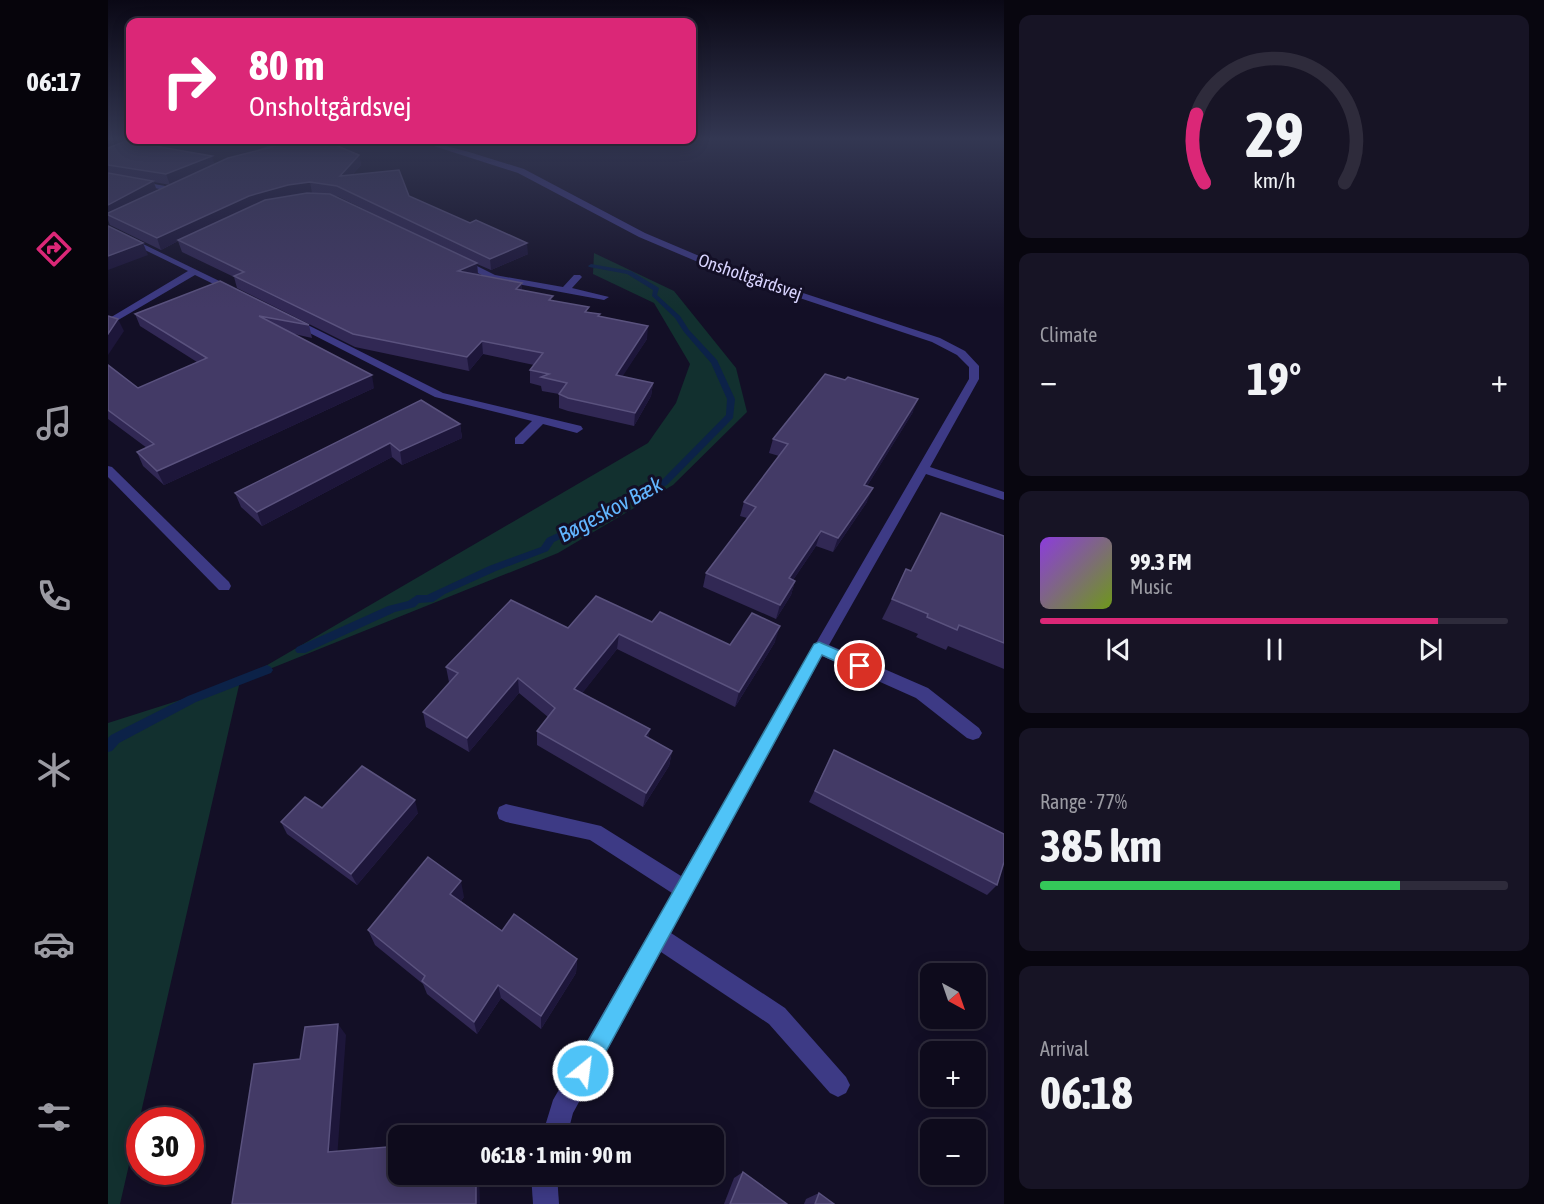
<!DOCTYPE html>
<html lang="en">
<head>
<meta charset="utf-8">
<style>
	:root { --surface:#0e0b1c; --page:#171425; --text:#f1f3f6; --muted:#9b9ba3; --line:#2e2b3b; --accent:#db2777 }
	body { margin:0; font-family:"Asap Condensed",sans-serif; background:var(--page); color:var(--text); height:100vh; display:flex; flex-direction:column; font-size:22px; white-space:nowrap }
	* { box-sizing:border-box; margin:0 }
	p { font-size:20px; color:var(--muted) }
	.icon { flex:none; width:33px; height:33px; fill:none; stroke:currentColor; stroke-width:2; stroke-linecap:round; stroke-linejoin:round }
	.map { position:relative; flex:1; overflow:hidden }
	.sheet { display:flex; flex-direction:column; gap:15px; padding:15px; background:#08060f; width:540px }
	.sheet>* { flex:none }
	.guide { position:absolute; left:18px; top:18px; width:570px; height:126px; border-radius:12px; box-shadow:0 3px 15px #0003,0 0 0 2px var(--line); background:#db2777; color:#fff; overflow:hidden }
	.needle { width:39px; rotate:140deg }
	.buttons { position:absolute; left:812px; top:963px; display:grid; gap:12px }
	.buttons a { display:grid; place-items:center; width:66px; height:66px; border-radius:12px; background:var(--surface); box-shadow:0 3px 15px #0003,0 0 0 2px var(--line); font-size:30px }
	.speed { position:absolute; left:18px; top:1107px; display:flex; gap:12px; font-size:30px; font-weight:700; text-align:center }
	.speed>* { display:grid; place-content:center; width:78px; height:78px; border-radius:50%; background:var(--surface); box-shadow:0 3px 15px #0003,0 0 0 2px var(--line); line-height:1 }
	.speed .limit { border:9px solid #d22; background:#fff; color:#111 }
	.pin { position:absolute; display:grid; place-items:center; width:51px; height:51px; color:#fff; margin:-26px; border:3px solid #fff; border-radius:50%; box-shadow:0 2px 6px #0007 }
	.me { position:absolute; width:66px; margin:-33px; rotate:29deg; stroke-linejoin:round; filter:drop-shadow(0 0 4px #0008) }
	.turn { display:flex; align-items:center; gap:21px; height:126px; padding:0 24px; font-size:27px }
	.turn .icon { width:78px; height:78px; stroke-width:2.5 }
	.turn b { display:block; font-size:42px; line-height:51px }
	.big { font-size:45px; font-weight:700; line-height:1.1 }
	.sheet .tile { flex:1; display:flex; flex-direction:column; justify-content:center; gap:9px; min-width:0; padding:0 21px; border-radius:12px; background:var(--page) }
	.sheet .dial { align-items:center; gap:0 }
	.dial svg { height:156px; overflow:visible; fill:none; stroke:var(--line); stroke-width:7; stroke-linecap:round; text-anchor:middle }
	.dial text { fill:var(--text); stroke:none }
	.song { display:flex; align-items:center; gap:18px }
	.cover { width:72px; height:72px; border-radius:9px; background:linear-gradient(135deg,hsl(270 70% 55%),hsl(80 70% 35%)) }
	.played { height:6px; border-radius:3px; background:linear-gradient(90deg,var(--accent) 85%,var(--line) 85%) }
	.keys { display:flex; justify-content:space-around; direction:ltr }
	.heat { display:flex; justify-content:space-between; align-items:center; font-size:33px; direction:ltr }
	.charge { height:9px; border-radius:4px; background:linear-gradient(90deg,#34c759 77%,var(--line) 0) }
	.trip { position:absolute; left:280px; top:1125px; width:336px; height:60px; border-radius:12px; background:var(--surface); box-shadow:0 3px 15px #0003,0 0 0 2px var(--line); font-weight:700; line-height:60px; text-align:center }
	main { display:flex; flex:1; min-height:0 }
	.menu { display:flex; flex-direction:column; width:108px; justify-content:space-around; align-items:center; background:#06040b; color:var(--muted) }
	.menu .icon { width:42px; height:42px }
	.menu .selected { color:var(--accent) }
	.menu b { font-size:27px; color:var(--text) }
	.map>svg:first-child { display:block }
	.green { fill:#12302f }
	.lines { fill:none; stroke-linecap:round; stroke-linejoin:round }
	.stream { fill:#0c2248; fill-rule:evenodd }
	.street { fill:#3d3a85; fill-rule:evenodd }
	.wall { fill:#312854; fill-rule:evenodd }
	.shaded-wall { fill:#1d163a }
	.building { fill:#433a66; stroke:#5a527e; stroke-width:1.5 }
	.route { fill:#4fc3f7; stroke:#337fa1; stroke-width:1.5 }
	.labels { text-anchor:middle; stroke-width:6; stroke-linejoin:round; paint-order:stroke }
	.far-street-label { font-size:18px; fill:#d9d4ff; stroke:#130f26 }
	.water-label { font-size:22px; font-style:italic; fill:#62b6ff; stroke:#130f26 }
</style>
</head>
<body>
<main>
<nav class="menu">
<b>06:17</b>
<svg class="icon selected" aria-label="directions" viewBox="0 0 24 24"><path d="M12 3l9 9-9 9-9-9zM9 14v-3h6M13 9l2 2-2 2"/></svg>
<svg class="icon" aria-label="music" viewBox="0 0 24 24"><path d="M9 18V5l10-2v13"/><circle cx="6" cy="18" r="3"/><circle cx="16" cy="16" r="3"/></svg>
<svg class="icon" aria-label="phone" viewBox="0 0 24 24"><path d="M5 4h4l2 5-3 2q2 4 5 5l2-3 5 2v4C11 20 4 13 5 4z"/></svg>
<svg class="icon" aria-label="climate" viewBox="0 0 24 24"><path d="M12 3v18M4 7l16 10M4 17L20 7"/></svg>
<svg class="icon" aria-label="car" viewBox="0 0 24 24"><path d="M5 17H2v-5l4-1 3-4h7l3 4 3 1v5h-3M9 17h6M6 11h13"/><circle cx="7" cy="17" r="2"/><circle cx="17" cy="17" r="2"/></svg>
<svg class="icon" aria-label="filters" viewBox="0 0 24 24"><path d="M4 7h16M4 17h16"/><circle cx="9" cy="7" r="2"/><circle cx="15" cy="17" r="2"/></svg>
</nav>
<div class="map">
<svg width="896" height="1204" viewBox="0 0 896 1204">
	<rect width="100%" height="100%" fill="#130f26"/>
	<path class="green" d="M486,253L566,291L628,368L639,412L565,485L450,553L132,681L12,1204H0V723L132,681L540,443L568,403L582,364L546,303L485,274Z"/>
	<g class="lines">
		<g class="stream">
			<path d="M483,264L523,271L551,288L549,295L572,316L581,330L609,360L627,399L625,418L559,485L486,517L475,528L446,542L440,551L388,571L337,594L325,602L311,603L307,607L287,612L197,653H189L187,650L189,647L280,606L300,601L309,595H319L381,566L433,547L439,538L469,524L480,513L553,481L618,415L619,399L603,363L576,332L567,318L544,296L545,290L519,274L481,267L480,266Z"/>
			<path d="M159,665L163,667L165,670L163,673L88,702L11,743L4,751L0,752V738L3,735L80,696Z"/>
		</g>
		<g class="street">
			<path d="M174,140H182L140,157L135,156Z"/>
			<path d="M307,140H316L361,152L416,169L537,233L622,269L832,338L857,351L871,366V379L822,467L896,492V500L818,474L721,645L820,688L871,728L874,733L871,738L865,740L859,738L808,698L714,656L563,933L677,1008L738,1077L742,1085L738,1093L730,1097L722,1093L661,1024L553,952L465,1113L459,1136H434L445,1100L564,893L482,840L398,822L391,819L389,813L391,807L398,804L493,826L573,876L861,379V367L849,355L824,342L616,273L531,237L410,173Z"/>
			<path d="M0,176L63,187L67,189L63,191L0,180Z"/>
			<path d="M0,227L132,291L124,293L87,275L0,326V319L80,271L0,232Z"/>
			<path d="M349,259H355L387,275L455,287L466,275H472L474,277L464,288L501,297L496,300L382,279L349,263Z"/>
			<path d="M182,319H188L335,393L473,426L475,429L469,433L435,424L415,444H407V438L424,421L327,397L182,323Z"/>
			<path d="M0,466L4,467L121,582L123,586L121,590H111L0,477Z"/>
			<path d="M423,1174H449L451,1204H425Z"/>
		</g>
	</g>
	<g class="wall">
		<path d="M218,146L251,155L253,165L245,174L301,196L420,254L383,270L369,264L370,275L491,316L539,339L514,376L545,383L543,396L526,426L460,411L451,408V394L434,391L433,386L422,383V370L426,365L375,354L361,371L247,347L129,288L126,277L74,252L70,241L53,250L2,225L0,220V148L106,164ZM46,182L62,185L49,191ZM227,196L231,197L338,249Z"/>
		<path d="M112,281L201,325L204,338L186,334L266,388L56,485L35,466L29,452L39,448L0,419V365L30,388L89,362L32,326L27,314Z"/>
		<path d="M313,400L352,424L354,438L294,465L284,457L154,526L133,507L127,493Z"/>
		<path d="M805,412L759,486V502L725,552L708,546L685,580L687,581L683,595L668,619L595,587L598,573L639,518L632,516L636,502L671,456L661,453L665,439Z"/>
		<path d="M896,536V669L840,646L838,650L808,637L810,634L774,619L784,599Z"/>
		<path d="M544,622L622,645L667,642L627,707L509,649L474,693L541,738L564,751L561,766L535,807L429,745V731L440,717L411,693L361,752L318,727L315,712L342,683L341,682L338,667L460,628Z"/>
		<path d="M726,750L889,885L879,895L701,802Z"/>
		<path d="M214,808L310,813L249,885L179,834L173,822Z"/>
		<path d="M356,897L353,901L394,931L469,959L468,973L433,1029L393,998L369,1034L319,994L315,984L267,945L260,930Z"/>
		<path d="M635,1172L679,1204H616L626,1178Z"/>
		<path d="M711,1193L726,1204H696L698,1199Z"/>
	</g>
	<g class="shaded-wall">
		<path d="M251,155L253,165L234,186L232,176Z"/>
		<path d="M104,156L107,166L62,185L58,174Z"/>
		<path d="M45,181L49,191L0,215V205Z"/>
		<path d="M202,182L204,193L70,240V241L53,250L49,238L141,196L180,185Z"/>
		<path d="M35,243L40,255L0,270V256Z"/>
		<path d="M419,243L420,254L383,270L382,259Z"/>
		<path d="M369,263L370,276L350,271Z"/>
		<path d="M414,283V295L408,289Z"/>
		<path d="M10,319L16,331L0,355V334Z"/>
		<path d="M540,326L539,339L507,388L508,375Z"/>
		<path d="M374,341L375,354L361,371L359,357Z"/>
		<path d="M264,375L266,388L56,485L49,471Z"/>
		<path d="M545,383L543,396L526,426L527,413Z"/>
		<path d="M810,399L805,412L751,499L756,485Z"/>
		<path d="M352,424L354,438L294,465L292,451Z"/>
		<path d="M282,443L284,457L154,526L149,512Z"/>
		<path d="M765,488L759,502L725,552L730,538Z"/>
		<path d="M713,531L708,546L677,592L681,578Z"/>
		<path d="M687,581L683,595L668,619L672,605Z"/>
		<path d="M672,626L667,642L627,707L631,692Z"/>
		<path d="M511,634L509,649L466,704V689Z"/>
		<path d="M410,678L411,693L361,752L359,738Z"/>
		<path d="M542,729L540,744L537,736Z"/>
		<path d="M564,751L561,766L535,807L538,793Z"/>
		<path d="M307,800L310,813L249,885L243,874Z"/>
		<path d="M353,881L356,897L346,910L342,894Z"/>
		<path d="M469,959L468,973L433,1029V1016Z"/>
		<path d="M390,985L393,998L369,1034L366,1022Z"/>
		<path d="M230,1024L238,1035L229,1159L220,1152Z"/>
		<path d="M368,1174H371L372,1204H368Z"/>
	</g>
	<g class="building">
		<path d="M192,140H203L218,146L225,144L251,155L232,176L291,170L301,196L362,223L368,220L419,243L382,259L229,186L202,182L180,185L141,196L49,238L0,215V213L120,158Z"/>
		<path d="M18,141L104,156L58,174L0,165V148Z"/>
		<path d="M0,173L45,181L0,205Z"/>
		<path d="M199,193L222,194L369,263L350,271L414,283L408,289L445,296L441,300L481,307L477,312L492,314L490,316L540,326L508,375L545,383L527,413L460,398L451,394L459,383L433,377L441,374L422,370L435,353L374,341L359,357L245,334L126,276L136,272L70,240L157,200Z"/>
		<path d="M0,226L35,243L0,256Z"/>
		<path d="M112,281L201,325L151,316L264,375L49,471L29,452L46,444L0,410V365L30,388L99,358L27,314Z"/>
		<path d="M0,316L10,319L0,334Z"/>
		<path d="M717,374L737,380L740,377L810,399L756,485L765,488L730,538L713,531L681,578L687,581L672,605L598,573L648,507L636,502L680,444L665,439Z"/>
		<path d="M313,400L352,424L292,451L282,443L149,512L127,493Z"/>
		<path d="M833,513L896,536V643L851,625L849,630L819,617L820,614L784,599L798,569L803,571Z"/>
		<path d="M488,596L544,622L552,612L622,645L644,613L672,626L631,692L511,634L466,689L542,729L537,736L564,751L538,793L429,731L447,708L410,678L359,738L315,712L350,673L338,667L403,600L460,628Z"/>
		<path d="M726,750L896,834V862L889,885L707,791Z"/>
		<path d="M254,766L307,800L243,874L173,822L197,797L214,808Z"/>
		<path d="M320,857L353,881L342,894L394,931L406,914L469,959L433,1016L390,985L366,1022L314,981L317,976L260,930Z"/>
		<path d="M230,1024L220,1152L291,1146V1174H368V1204H124L146,1064L192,1059L197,1027Z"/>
		<path d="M635,1172L679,1204H622Z"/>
		<path d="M711,1193L726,1204H707Z"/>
	</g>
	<linearGradient id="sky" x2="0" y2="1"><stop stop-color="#0a0815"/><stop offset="0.45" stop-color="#333752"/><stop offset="1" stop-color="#333752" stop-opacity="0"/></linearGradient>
	<rect width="896" height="308" fill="url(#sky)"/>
	<path class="route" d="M711,642L757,662L760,666L757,670H747L714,655L483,1079L475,1082L467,1079L464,1071L467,1064L706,644Z"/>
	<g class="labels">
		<g class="far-street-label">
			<text transform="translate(642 277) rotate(19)" y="6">Onsholtgårdsvej</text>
		</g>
		<g class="water-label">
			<text transform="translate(502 509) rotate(-28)" y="8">Bøgeskov Bæk</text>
		</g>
	</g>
</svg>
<div class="buttons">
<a><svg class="needle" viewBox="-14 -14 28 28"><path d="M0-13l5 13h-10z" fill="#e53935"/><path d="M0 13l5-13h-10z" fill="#9b9ba3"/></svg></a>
<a>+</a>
<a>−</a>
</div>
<div class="speed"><div class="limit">30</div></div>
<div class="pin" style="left:752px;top:666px;background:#d93025"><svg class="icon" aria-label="arrive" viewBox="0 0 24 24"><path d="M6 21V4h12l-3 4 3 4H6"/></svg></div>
<svg class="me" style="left:475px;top:1071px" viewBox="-20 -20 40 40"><circle r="17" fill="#4fc3f7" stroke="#fff" stroke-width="3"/><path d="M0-11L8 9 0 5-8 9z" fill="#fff"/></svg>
<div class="trip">06:18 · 1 min · 90 m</div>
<div class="guide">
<div class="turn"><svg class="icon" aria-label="right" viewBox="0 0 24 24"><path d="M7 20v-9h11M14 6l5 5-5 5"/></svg><div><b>80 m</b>Onsholtgårdsvej</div></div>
</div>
</div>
<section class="sheet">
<div class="tile dial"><svg viewBox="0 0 100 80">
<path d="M14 69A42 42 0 1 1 86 69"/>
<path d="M14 69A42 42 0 0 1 10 34" stroke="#db2777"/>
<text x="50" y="56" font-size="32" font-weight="700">29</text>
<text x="50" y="72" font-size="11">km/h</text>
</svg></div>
<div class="tile"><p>Climate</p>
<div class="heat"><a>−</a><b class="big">19°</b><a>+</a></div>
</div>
<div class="tile">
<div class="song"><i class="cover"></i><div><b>99.3 FM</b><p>Music</p></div></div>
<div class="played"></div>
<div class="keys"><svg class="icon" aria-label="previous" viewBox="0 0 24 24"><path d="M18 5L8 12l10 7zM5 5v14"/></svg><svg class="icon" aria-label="pause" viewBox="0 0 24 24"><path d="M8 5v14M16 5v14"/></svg><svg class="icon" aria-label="next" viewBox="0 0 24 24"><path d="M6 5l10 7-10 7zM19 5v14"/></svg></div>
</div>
<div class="tile"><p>Range · 77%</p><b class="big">385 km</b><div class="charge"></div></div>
<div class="tile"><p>Arrival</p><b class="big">06:18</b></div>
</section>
</main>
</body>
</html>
